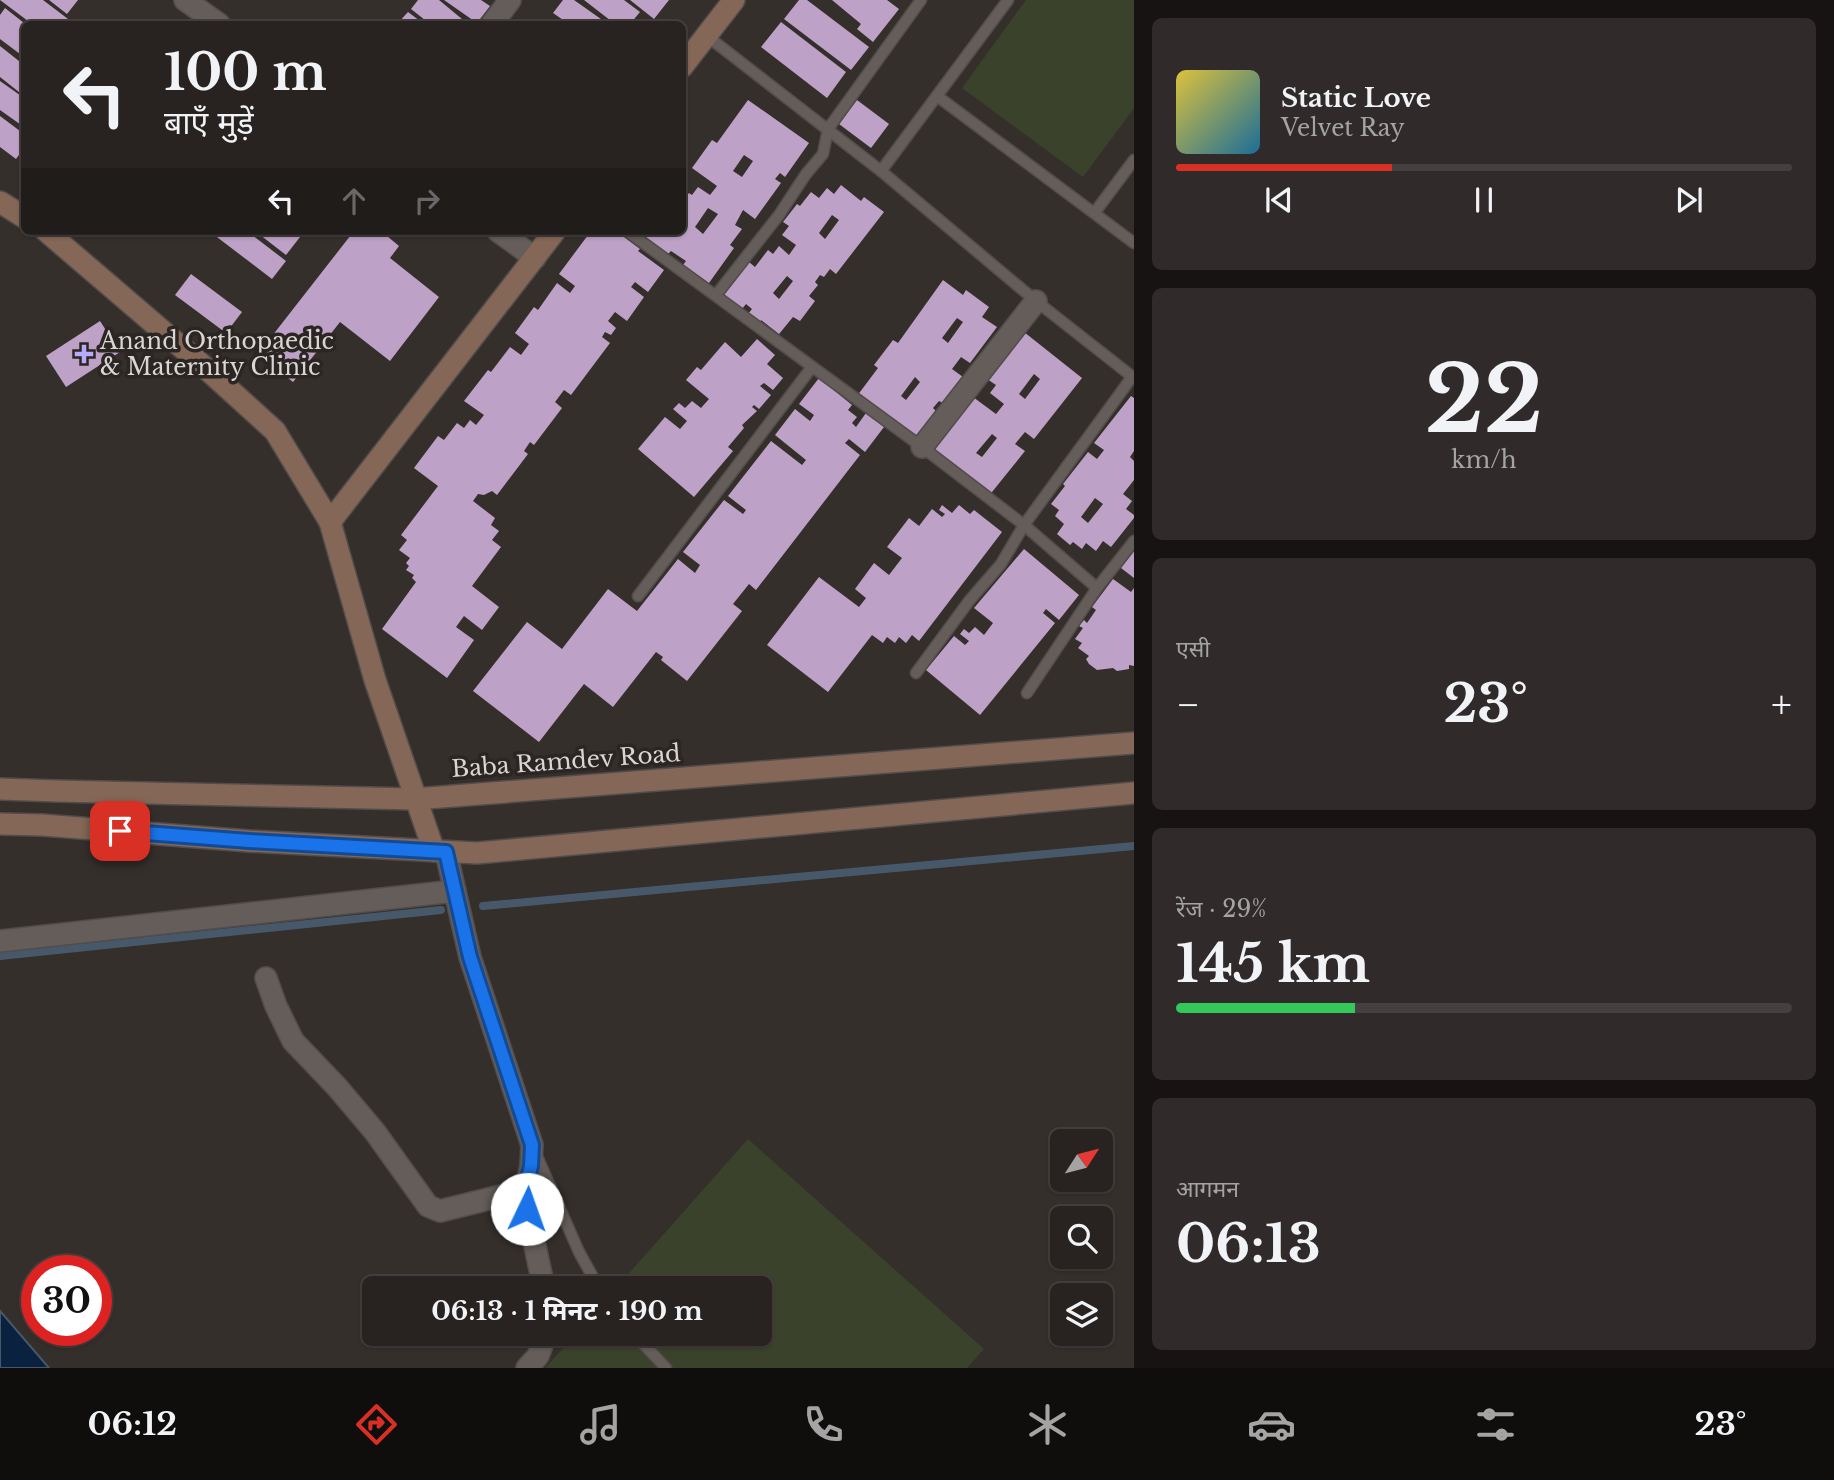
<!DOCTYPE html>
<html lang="hi">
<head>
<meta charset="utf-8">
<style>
	:root { --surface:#282321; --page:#302b2a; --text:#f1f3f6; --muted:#a5a4a5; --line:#44403f; --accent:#d93025 }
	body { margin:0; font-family:"Libre Baskerville","Noto Sans Devanagari",serif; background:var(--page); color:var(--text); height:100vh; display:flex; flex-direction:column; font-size:26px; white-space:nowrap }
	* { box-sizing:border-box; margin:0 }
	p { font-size:23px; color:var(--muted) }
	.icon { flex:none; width:38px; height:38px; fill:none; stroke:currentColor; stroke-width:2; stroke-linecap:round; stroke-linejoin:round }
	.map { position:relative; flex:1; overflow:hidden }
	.panel { display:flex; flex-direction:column; gap:18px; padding:18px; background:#161312; width:700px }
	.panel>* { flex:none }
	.guide { position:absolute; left:21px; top:21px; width:665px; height:214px; border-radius:10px; box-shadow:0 2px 5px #0004,0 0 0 2px var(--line); background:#282321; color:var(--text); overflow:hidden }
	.needle { width:46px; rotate:54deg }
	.buttons { position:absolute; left:1050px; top:1129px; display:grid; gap:14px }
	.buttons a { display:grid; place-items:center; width:63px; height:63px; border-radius:10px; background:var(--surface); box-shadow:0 2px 5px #0004,0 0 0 2px var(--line); font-size:35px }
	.speed { position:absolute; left:21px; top:1255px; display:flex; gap:14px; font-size:35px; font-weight:700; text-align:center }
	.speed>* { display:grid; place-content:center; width:91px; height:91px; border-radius:50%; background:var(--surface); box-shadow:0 2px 5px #0004,0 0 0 2px var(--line); line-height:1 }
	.speed .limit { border:10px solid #d22; background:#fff; color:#111 }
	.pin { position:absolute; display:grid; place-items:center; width:60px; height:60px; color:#fff; margin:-30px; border-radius:14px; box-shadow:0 4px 10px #0006 }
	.me { position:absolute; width:77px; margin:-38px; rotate:3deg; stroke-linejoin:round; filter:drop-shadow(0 0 5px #0008) }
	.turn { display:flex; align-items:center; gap:24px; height:147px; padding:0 28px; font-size:32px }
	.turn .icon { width:91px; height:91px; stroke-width:2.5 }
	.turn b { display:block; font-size:49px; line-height:60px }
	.lanes { display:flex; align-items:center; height:66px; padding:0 28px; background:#0003; justify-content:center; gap:35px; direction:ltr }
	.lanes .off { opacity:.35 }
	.big { font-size:52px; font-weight:700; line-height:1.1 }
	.panel .widget { flex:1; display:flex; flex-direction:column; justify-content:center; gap:10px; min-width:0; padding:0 24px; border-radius:10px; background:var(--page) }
	.panel .dial { align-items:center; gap:0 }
	.dial b { font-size:91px; line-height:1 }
	.song { display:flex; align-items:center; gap:21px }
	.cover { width:84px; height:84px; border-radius:10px; background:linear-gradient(135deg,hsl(50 70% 55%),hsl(200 70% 35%)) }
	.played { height:7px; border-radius:4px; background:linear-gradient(90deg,var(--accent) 35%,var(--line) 35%) }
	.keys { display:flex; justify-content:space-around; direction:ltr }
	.heat { display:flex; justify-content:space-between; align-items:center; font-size:38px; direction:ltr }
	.charge { height:10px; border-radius:5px; background:linear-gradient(90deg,#34c759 29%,var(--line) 0) }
	.trip { position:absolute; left:362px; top:1276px; width:410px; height:70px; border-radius:10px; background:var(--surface); box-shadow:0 2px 5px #0004,0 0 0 2px var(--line); font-weight:700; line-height:70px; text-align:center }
	.tabs { display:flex; height:112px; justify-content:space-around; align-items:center; background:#100e0d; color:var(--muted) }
	.tabs .icon { width:49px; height:49px }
	.tabs .on { color:var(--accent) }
	.tabs b { font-size:32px; color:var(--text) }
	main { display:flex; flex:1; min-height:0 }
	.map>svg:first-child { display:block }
	.green { fill:#3b422b }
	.water { fill:#0a223f; stroke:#48586b; stroke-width:2 }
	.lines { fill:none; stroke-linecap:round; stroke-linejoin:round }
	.stream { stroke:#48586b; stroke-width:8 }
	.building { fill:#bea1c7; fill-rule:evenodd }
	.lane-casing { stroke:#524c4a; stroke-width:13 }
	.street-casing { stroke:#524c4a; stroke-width:24 }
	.secondary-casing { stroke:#524c4a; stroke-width:24 }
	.lane { stroke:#645d5a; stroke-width:10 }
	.street { stroke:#645d5a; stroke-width:21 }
	.secondary { stroke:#846756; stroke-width:21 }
	.route-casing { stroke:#114b97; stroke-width:18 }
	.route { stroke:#1a73e8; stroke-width:12 }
	.poi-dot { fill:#b7abf8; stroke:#2b2523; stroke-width:2.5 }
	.labels { text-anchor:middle; stroke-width:7; stroke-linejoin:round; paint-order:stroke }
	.poi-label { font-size:23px; fill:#d9d5d3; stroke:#2b2523; text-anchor:start }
	.street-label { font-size:23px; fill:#d9d5d3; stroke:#2b2523 }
</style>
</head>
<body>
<main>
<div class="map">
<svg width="1134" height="1368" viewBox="0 0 1134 1368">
	<rect width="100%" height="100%" fill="#352f2c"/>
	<g class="green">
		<path d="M1026,0H1134V108L1083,177L962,88Z"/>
		<path d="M748,1139L984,1349L967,1368H545L576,1334H760V1288H616Z"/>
	</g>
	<path class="water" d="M0,1311L49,1368H0Z"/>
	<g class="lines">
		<g class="stream">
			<path d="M483,906L1134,846"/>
			<path d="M0,956L441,910"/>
		</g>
	</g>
	<g class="building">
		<path d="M0,0H43L68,19L63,24H32Z"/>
		<path d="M49,0H78L67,14Z"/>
		<path d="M418,0H439L468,24H430L411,9Z"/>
		<path d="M444,0H481L490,6L477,23Z"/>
		<path d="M563,0H574L608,24H569L553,13Z"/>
		<path d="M584,0H624L640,12L630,24H615Z"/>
		<path d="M630,0H669L654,19Z"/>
		<path d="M799,0H807L869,47L851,70L784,19Z"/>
		<path d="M832,0H887L899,9L873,42L857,29L861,24Z"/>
		<path d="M5,8L24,23V57L0,39V15Z"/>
		<path d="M408,12L424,24H397Z"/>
		<path d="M781,22L846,72L827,98L761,47Z"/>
		<path d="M0,46L24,65V96L0,77Z"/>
		<path d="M0,81L24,98V127L0,110Z"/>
		<path d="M748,100L809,143L785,177L780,173L775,179L781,183L755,219L743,210L735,225L742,229L730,245L734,248L709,283L683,265L686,261L671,251L668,254L643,236L646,231H682V202L689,193L692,195L698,187L710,195L717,186L692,168L712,140L717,143ZM744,155L753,161L742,177L733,171ZM708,208L718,214L703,234L695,227Z"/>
		<path d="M857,100L889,124L871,148L839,124Z"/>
		<path d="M0,116L24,134V148L16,159L0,147Z"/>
		<path d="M841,185L861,201L864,197L884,212L836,274L830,269L824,277L820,275L815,282L818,285L809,296L815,301L800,321L793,317L779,334L761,320L760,323L748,314L752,309L746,304L742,309L724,295L749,262L755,267L768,250L773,254L779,246L789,255L796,245L782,235L789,226L783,222L797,204L800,206L811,192L819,198L827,188L834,194ZM832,215L839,220L825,239L819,233ZM787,276L793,281L779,299L773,293Z"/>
		<path d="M209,231H247L286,261L272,279Z"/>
		<path d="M255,231H292L300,237L286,255Z"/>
		<path d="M354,231H381L399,246L390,258L439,297L390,361L340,322L293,382L258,354Z"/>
		<path d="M591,231H616L640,249L638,251L664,270L648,292L635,282L631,287L644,297L627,321L615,312L608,321L616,328L611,335L605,332L602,337L610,343L571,395L564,390L555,402L562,408L534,445L530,442L524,451L528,454L497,495L492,491L484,495L478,494L473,501L495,518L491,525L499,531L492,540L501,547L472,586L499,607L482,630L464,616L456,627L474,640L447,678L382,629L416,582L412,578L414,575L406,570L409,566L406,563L410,558L399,550L407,540L401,535L438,486L414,468L438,436L444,440L457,423L464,428L470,420L476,425L484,415L464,401L488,370L491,372L510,347L521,355L529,344L515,333L534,307L538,310L557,283L570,293L575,286L559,274Z"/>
		<path d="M191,274L242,312L226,333L175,295Z"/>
		<path d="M943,280L963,295L966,290L989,307L982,317L997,327L970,363L961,357L952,369L963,377L943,403L939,401L933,408L936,411L915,439L857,396L878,368L874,365L893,340L898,343ZM957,318L963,322L948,343L942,338ZM915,377L920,382L906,400L901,396Z"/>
		<path d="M100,321L120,352L66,387L46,356Z"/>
		<path d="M1024,332L1082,378L1034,439L1025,432L1015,444L1025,451L988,497L932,453L973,397L996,414L1004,404L990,393L996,385L987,379ZM1034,374L1040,379L1025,399L1019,394ZM992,434L997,438L982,457L976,453Z"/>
		<path d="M757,339L775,355L767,364L783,378L773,390L764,383L760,386L771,395L759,409L754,405L752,407L757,411L742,425L744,428L728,447L733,451L694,497L638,449L665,417L680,429L687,421L673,409L679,403L685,408L692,401L701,408L709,399L686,380L697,367L701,370L725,342L741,357Z"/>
		<path d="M819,378L852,405L848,410L857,417L852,423L856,427L866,413L884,427L865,452L849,439L845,443L860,455L756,590L749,584L733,604L742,611L687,681L661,660L663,657L656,652L613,707L584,684L539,742L473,691L527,622L562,649L608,589L637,611L678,559L695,573L700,565L683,552L724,500L743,514L746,510L728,496L771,441L802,465L806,460L775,435L795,409L810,421L814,415L799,404Z"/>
		<path d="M1131,396L1134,398V451L1130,457L1134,461V480L1123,494L1132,501L1126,509L1134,515V518L1111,547L1103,541L1096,551L1086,543L1082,549L1073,542L1070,545L1057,534L1064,524L1055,516L1059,510L1051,504L1065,486L1063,484L1088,452L1097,459L1104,450L1094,443ZM1095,498L1103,504L1088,523L1081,517Z"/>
		<path d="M942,505L952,513L959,505L970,514L974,510L1002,532L919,641L912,635L906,643L899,637L895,643L887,637L883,643L872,635L828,692L767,645L819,577L859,607L866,598L855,589L874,563L889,575L902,558L887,547L909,518L919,526L932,509L942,517L945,514L939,510Z"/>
		<path d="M1024,549L1079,595L1059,620L1046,609L1043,613L1055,623L980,715L926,670L954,636L965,645L969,641L960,634L964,629L969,633L975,627L984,635L993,623L974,608Z"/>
		<path d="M1134,551V578L1121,568Z"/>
		<path d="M1113,579L1131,592L1134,588V666L1129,665V669L1117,671L1113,668L1097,670L1089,664L1086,659L1089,656L1078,648L1082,643L1075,639L1083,628L1079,626L1084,620L1087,623L1096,610L1092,607Z"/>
	</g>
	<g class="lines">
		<defs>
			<g id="lane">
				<path d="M707,36L881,171L1036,301L1134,378"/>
				<path d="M937,96L1134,243"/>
				<path d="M881,171L1008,0"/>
				<path d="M1095,212L1134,160"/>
				<path d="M627,231L922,447L1024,525L1097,588"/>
				<path d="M716,295L779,215L806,174L823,154L828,129L921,0"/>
				<path d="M638,596L812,367"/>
				<path d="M916,673L969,601L1001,564L1024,525L1132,377"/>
				<path d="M1027,693L1097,588L1134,541"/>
				<path d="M536,1154L579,1252L599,1288"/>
				<path d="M634,1334L666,1368"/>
			</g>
			<g id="street">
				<path d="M185,0L219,24"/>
				<path d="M492,24L510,0"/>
				<path d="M498,231L535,258"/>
				<path d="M922,447L1036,301"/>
				<path d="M446,852L470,957L532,1145L531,1166L525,1190L527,1209L544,1288"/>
				<path d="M0,941L455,891"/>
				<path d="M266,978L276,1006L293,1041L337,1087L375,1132L428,1206L440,1211L525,1190"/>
				<path d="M527,1368L538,1356L546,1334"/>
			</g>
			<g id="secondary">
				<path d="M682,67L734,0"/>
				<path d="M0,202L24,217"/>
				<path d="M46,231L200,363L275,431L330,522L375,680L434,851"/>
				<path d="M330,522L555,231"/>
				<path d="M0,789L57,791L415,799L1134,743"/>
				<path d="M0,824L42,825L249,841L477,853L1134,793"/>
			</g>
		</defs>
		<use href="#lane" class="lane-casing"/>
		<use href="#street" class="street-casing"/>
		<use href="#secondary" class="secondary-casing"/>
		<use href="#lane" class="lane"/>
		<use href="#street" class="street"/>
		<use href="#secondary" class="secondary"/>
	</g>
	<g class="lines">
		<defs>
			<path id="route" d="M120,831L249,841L446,852L470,957L532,1145L531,1166L525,1190L527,1209"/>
		</defs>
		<use href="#route" class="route-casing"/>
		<use href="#route" class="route"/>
	</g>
	<path class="poi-dot" d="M80.5 343.5h7v7h7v7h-7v7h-7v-7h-7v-7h7z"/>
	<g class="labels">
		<g class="poi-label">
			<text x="100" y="349">Anand Orthopaedic<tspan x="100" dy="26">&amp; Maternity Clinic</tspan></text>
		</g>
		<g class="street-label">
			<text transform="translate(566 761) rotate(-4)" y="8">Baba Ramdev Road</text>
		</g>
	</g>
</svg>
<div class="buttons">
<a><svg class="needle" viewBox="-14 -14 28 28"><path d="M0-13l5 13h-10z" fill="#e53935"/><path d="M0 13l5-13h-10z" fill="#a5a4a5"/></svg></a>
<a><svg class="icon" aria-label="search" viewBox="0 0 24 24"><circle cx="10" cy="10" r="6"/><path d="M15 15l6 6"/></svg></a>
<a><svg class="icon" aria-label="layers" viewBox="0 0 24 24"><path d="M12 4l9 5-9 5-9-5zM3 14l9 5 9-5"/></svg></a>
</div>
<div class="speed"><div class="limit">30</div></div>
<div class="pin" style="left:120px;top:831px;background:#d93025"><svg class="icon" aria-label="arrive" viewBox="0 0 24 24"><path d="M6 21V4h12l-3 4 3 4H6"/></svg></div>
<svg class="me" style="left:527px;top:1209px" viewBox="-20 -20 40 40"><circle r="19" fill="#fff"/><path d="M0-13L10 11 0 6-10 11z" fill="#1a73e8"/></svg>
<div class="trip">06:13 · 1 मिनट · 190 m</div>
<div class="guide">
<div class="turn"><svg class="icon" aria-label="left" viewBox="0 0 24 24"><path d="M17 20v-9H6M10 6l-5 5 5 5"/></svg><div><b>100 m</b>बाएँ मुड़ें</div></div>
<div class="lanes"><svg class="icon" aria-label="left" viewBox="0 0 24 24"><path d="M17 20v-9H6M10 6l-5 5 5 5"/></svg><svg class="icon off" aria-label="ahead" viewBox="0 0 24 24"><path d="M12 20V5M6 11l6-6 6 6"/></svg><svg class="icon off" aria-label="right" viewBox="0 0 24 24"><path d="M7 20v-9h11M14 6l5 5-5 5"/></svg></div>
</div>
</div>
<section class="panel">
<div class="widget">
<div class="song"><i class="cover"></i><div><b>Static Love</b><p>Velvet Ray</p></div></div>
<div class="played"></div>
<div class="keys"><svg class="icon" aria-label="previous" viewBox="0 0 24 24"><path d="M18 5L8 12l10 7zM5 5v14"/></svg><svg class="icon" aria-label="pause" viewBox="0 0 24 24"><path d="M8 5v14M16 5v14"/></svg><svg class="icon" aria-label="next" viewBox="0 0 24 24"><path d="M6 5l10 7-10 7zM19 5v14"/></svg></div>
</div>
<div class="widget dial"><b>22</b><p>km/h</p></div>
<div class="widget"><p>एसी</p>
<div class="heat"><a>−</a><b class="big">23°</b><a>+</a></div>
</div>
<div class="widget"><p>रेंज · 29%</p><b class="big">145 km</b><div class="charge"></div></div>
<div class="widget"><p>आगमन</p><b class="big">06:13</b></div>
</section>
</main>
<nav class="tabs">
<b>06:12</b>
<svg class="icon on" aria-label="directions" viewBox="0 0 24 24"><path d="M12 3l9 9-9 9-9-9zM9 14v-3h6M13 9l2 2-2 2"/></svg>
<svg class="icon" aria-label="music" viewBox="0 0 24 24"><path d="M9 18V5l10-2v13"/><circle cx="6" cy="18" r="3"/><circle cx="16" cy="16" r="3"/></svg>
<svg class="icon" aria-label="phone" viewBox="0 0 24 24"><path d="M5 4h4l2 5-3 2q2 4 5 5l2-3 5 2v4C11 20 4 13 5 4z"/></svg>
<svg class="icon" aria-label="climate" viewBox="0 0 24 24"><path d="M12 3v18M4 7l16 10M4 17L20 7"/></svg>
<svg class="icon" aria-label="car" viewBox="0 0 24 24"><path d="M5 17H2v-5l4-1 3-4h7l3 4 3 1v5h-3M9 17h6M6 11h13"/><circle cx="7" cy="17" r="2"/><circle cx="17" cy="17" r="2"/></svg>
<svg class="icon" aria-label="filters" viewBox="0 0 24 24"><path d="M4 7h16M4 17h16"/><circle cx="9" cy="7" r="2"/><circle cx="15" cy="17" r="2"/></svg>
<b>23°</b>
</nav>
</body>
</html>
